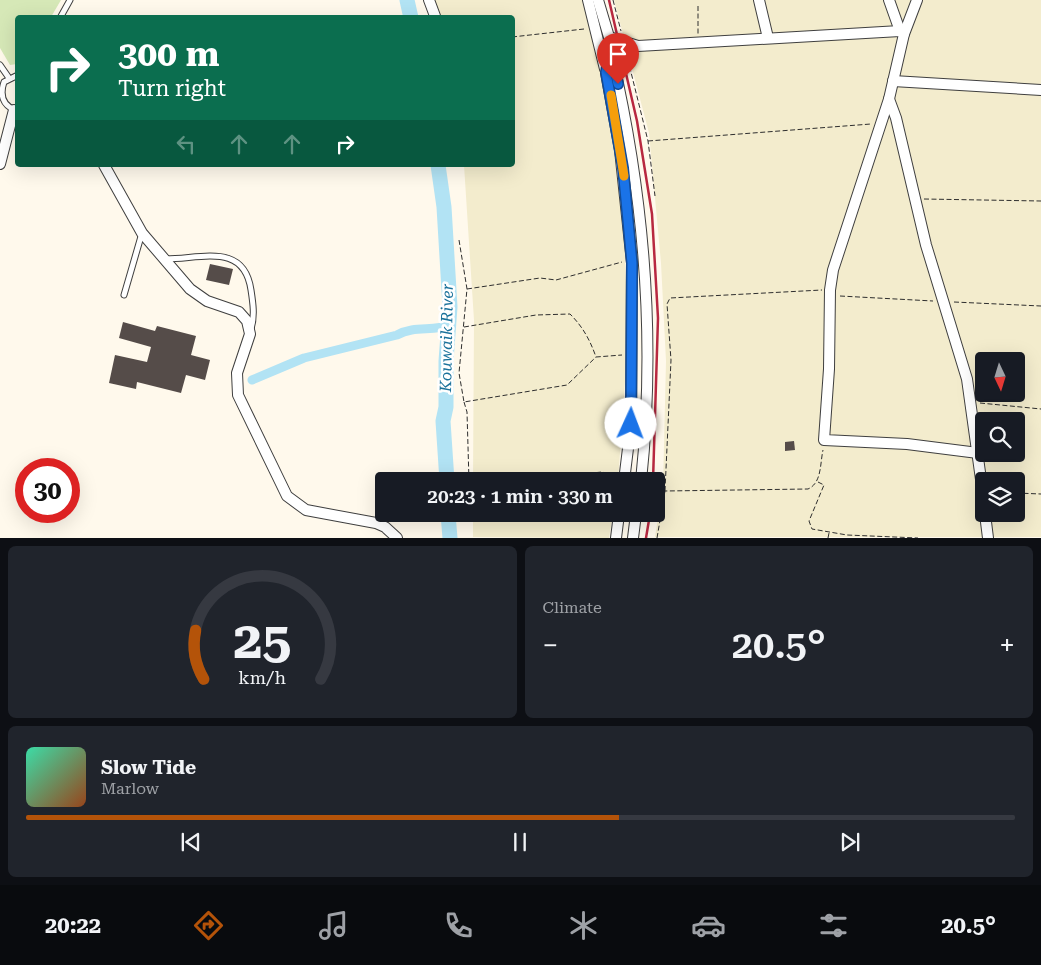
<!DOCTYPE html>
<html lang="en">
<head>
<meta charset="utf-8">
<style>
	:root { --surface:#171b24; --page:#20242c; --text:#f1f3f6; --muted:#9ea1a6; --line:#363941; --accent:#b45309 }
	body { margin:0; font-family:"Roboto Serif",serif; background:var(--page); color:var(--text); height:100vh; display:flex; flex-direction:column; font-size:19px; white-space:nowrap }
	* { box-sizing:border-box; margin:0 }
	p { font-size:16px; color:var(--muted) }
	.icon { flex:none; width:28px; height:28px; fill:none; stroke:currentColor; stroke-width:2; stroke-linecap:round; stroke-linejoin:round }
	.map { position:relative; height:538px; overflow:hidden }
	.panel { display:flex; flex-direction:column; gap:8px; padding:8px; background:#0d0f14; flex:1 }
	.panel>* { flex:none }
	.hud { position:absolute; left:15px; top:15px; width:500px; height:152px; border-radius:5px; box-shadow:0 5px 20px #0002; background:#0b6e4f; color:#fff; overflow:hidden }
	.needle { width:32px; rotate:176deg }
	.fabs { position:absolute; left:975px; top:352px; display:grid; gap:10px }
	.fabs a { display:grid; place-items:center; width:50px; height:50px; border-radius:5px; background:var(--surface); box-shadow:0 5px 20px #0002; font-size:25px }
	.speed { position:absolute; left:15px; top:458px; display:flex; gap:10px; font-size:25px; font-weight:700; text-align:center }
	.speed>* { display:grid; place-content:center; width:65px; height:65px; border-radius:50%; background:var(--surface); box-shadow:0 5px 20px #0002; line-height:1 }
	.speed .limit { border:8px solid #d22; background:#fff; color:#111 }
	.pin { position:absolute; display:grid; place-items:center; width:42px; height:42px; color:#fff; margin:-51px -21px; border-radius:50% 50% 50% 0; rotate:-45deg; box-shadow:0 0 5px #0007 }
	.pin .icon { rotate:45deg }
	.me { position:absolute; width:55px; margin:-28px; rotate:2deg; stroke-linejoin:round; filter:drop-shadow(0 0 4px #0008) }
	.turn { display:flex; align-items:center; gap:18px; height:105px; padding:0 20px; font-size:22px }
	.turn .icon { width:65px; height:65px; stroke-width:2.5 }
	.turn b { display:block; font-size:35px; line-height:42px }
	.lanes { display:flex; align-items:center; height:48px; padding:0 20px; background:#0003; justify-content:center; gap:25px; direction:ltr }
	.lanes .off { opacity:.35 }
	.big { font-size:38px; font-weight:600; line-height:1.1 }
	.panel .card { flex:1; display:flex; flex-direction:column; justify-content:center; gap:8px; min-width:0; padding:0 18px; border-radius:8px; background:var(--page) }
	.panel .dial { align-items:center; gap:0 }
	.dial svg { height:130px; overflow:visible; fill:none; stroke:var(--line); stroke-width:7; stroke-linecap:round; text-anchor:middle }
	.dial text { fill:var(--text); stroke:none }
	.song { display:flex; align-items:center; gap:15px }
	.cover { width:60px; height:60px; border-radius:8px; background:linear-gradient(135deg,hsl(160 70% 55%),hsl(20 70% 35%)) }
	.played { height:5px; border-radius:2px; background:linear-gradient(90deg,var(--accent) 60%,var(--line) 60%) }
	.keys { display:flex; justify-content:space-around; direction:ltr }
	.heat { display:flex; justify-content:space-between; align-items:center; font-size:28px; direction:ltr }
	.panel .tiles { flex:1; display:grid; gap:8px; grid-template-columns:1fr 1fr }
	.card:last-child { grid-column:span 2 }
	.trip { position:absolute; left:375px; top:472px; width:290px; height:50px; border-radius:5px; background:var(--surface); box-shadow:0 5px 20px #0002; font-weight:600; line-height:50px; text-align:center }
	.tab-bar { display:flex; height:80px; justify-content:space-around; align-items:center; background:#090b0e; color:var(--muted) }
	.tab-bar .icon { width:35px; height:35px }
	.tab-bar .on { color:var(--accent) }
	.tab-bar b { font-size:22px; color:var(--text) }
	.map>svg:first-child { display:block }
	.farmland { fill:#f3eccd; fill-rule:evenodd }
	.green { fill:#d6e8b7 }
	.lines { fill:none; stroke-linecap:round; stroke-linejoin:round }
	.canal { stroke:#b2e3f4; stroke-width:9 }
	.river { stroke:#b2e3f4; stroke-width:15 }
	.building { fill:#554c49 }
	.lane-casing { stroke:#3f3f3f; stroke-width:7 }
	.street-casing { stroke:#3f3f3f; stroke-width:12 }
	.path { stroke:#2e2e2e; stroke-width:1; stroke-dasharray:5 2.5; stroke-linecap:butt }
	.lane { stroke:#fff; stroke-width:5 }
	.street { stroke:#fff; stroke-width:10 }
	.rail { stroke:#b82840; stroke-width:2.5 }
	.route-casing { stroke:#114b97; stroke-width:12 }
	.route { stroke:#1a73e8; stroke-width:9 }
	.slow { stroke:#f59e0b; stroke-width:9 }
	.labels { text-anchor:middle; stroke-width:5; stroke-linejoin:round; paint-order:stroke }
	.water-label { font-size:16px; font-style:italic; fill:#19719a; stroke:#fff }
</style>
</head>
<body>
<div class="map">
<svg width="1041" height="538" viewBox="0 0 1041 538">
	<rect width="100%" height="100%" fill="#fff9ec"/>
	<g class="farmland">
		<path d="M434,0H583L607,98L623,200L628,339L618,481H473L474,320L464,165H512V18L438,17Z"/>
		<path d="M614,0H1041V537H655L663,487L666,361L661,263L649,133ZM984,361H1016V394H984ZM984,421H1016V454H984ZM984,481H1016V514H984Z"/>
		<path d="M473,514H613L609,538L473,537Z"/>
	</g>
	<path class="green" d="M0,0H61L51,17L18,18L17,64L10,65L0,48Z"/>
	<g class="lines">
		<path class="canal" d="M252,380L304,358L397,335C415,325 432,332 450,325"/>
		<g class="river">
			<path d="M407,0L411,18"/>
			<path d="M438,165L444,207L450,307L446,361V407L443,421L447,481"/>
			<path d="M448,514L450,538"/>
		</g>
	</g>
	<g class="building">
		<path d="M210,264L233,269L229,285L206,280Z"/>
		<path d="M123,322L155,331L157,326L196,336L191,355L210,360L205,380L186,375L181,393L137,382L136,389L109,383L115,355L147,362L151,347L119,338Z"/>
		<path d="M794,441L795,450L785,451V442Z"/>
	</g>
	<g class="lines">
		<defs>
			<g id="lane">
				<path d="M60,18L70,0"/>
				<path d="M0,65L9,78"/>
				<path d="M15,110C2,105 0,94 4,82L18,75"/>
				<path d="M166,259C201,259 244,242 251,290C253,303 255,316 251,329"/>
				<path d="M124,295L142,233"/>
			</g>
			<g id="street">
				<path d="M429,0L435,16"/>
				<path d="M588,0L605,69"/>
				<path d="M598,0L609,37"/>
				<path d="M759,0L768,38"/>
				<path d="M889,0L900,31"/>
				<path d="M917,0L904,34L889,99L833,270L830,290L829,369L824,440L907,444L978,453"/>
				<path d="M612,56C644,195 656,339 641,481"/>
				<path d="M893,81L1041,90"/>
				<path d="M889,99L896,118L926,245L967,379L984,501"/>
				<path d="M0,164L14,110"/>
				<path d="M104,165L142,233L190,289L207,301L239,312L247,321L250,334L237,373L238,395L287,496L306,510L376,523L385,527L397,538"/>
				<path d="M624,481L631,424L632,263L620,150L606,73L610,50L609,37L638,46L900,31L904,34"/>
				<path d="M985,514L988,538"/>
				<path d="M616,538L619,514"/>
				<path d="M633,538L636,514"/>
			</g>
		</defs>
		<use href="#lane" class="lane-casing"/>
		<use href="#street" class="street-casing"/>
		<g class="path">
			<path d="M613,0L621,31"/>
			<path d="M698,6V34"/>
			<path d="M512,37L584,29"/>
			<path d="M626,52L648,141L655,196"/>
			<path d="M648,141L871,124"/>
			<path d="M924,199L1041,201"/>
			<path d="M459,240L467,289L459,373L464,402L567,385L596,357"/>
			<path d="M467,289L540,278L556,280L622,262"/>
			<path d="M840,296L933,301"/>
			<path d="M954,302L1041,306"/>
			<path d="M464,327L536,315L570,314C583,327 590,340 596,357L622,355"/>
			<path d="M464,402L467,412L469,481"/>
			<path d="M980,403L1041,409"/>
			<path d="M514,481L602,472L616,476"/>
			<path d="M818,482L824,485L809,521L812,529L847,535L918,538"/>
			<path d="M665,491L671,360L667,304L670,298L822,290"/>
			<path d="M1016,493L1041,494"/>
			<path d="M657,538L665,491L808,489C822,483 820,463 823,450"/>
			<path d="M828,538L829,533"/>
		</g>
		<use href="#lane" class="lane"/>
		<use href="#street" class="street"/>
		<g class="rail">
			<path d="M609,0L637,121L652,214L658,318L653,481"/>
			<path d="M646,538L650,514"/>
		</g>
	</g>
	<g class="lines">
		<defs>
			<path id="route" d="M618,84L610,50L606,72L623,168L632,263L631,424"/>
		</defs>
		<use href="#route" class="route-casing"/>
		<use href="#route" class="route"/>
		<path class="slow" d="M611,95L624,176"/>
	</g>
	<g class="labels">
		<g class="water-label">
			<text transform="translate(446 338) rotate(-89)" y="6">Kouwaik River</text>
		</g>
	</g>
</svg>
<div class="fabs">
<a><svg class="needle" viewBox="-14 -14 28 28"><path d="M0-13l5 13h-10z" fill="#e53935"/><path d="M0 13l5-13h-10z" fill="#9ea1a6"/></svg></a>
<a><svg class="icon" aria-label="search" viewBox="0 0 24 24"><circle cx="10" cy="10" r="6"/><path d="M15 15l6 6"/></svg></a>
<a><svg class="icon" aria-label="layers" viewBox="0 0 24 24"><path d="M12 4l9 5-9 5-9-5zM3 14l9 5 9-5"/></svg></a>
</div>
<div class="speed"><div class="limit">30</div></div>
<div class="pin" style="left:618px;top:84px;background:#d93025"><svg class="icon" aria-label="arrive" viewBox="0 0 24 24"><path d="M6 21V4h12l-3 4 3 4H6"/></svg></div>
<svg class="me" style="left:631px;top:424px" viewBox="-20 -20 40 40"><circle r="19" fill="#fff"/><path d="M0-13L10 11 0 6-10 11z" fill="#1a73e8"/></svg>
<div class="trip">20:23 · 1 min · 330 m</div>
<div class="hud">
<div class="turn"><svg class="icon" aria-label="right" viewBox="0 0 24 24"><path d="M7 20v-9h11M14 6l5 5-5 5"/></svg><div><b>300 m</b>Turn right</div></div>
<div class="lanes"><svg class="icon off" aria-label="left" viewBox="0 0 24 24"><path d="M17 20v-9H6M10 6l-5 5 5 5"/></svg><svg class="icon off" aria-label="ahead" viewBox="0 0 24 24"><path d="M12 20V5M6 11l6-6 6 6"/></svg><svg class="icon off" aria-label="ahead" viewBox="0 0 24 24"><path d="M12 20V5M6 11l6-6 6 6"/></svg><svg class="icon" aria-label="right" viewBox="0 0 24 24"><path d="M7 20v-9h11M14 6l5 5-5 5"/></svg></div>
</div>
</div>
<section class="panel">
<div class="tiles">
<div class="card dial"><svg viewBox="0 0 100 80">
<path d="M14 69A42 42 0 1 1 86 69"/>
<path d="M14 69A42 42 0 0 1 9 39" stroke="#b45309"/>
<text x="50" y="56" font-size="32" font-weight="700">25</text>
<text x="50" y="72" font-size="11">km/h</text>
</svg></div>
<div class="card"><p>Climate</p>
<div class="heat"><a>−</a><b class="big">20.5°</b><a>+</a></div>
</div>
<div class="card">
<div class="song"><i class="cover"></i><div><b>Slow Tide</b><p>Marlow</p></div></div>
<div class="played"></div>
<div class="keys"><svg class="icon" aria-label="previous" viewBox="0 0 24 24"><path d="M18 5L8 12l10 7zM5 5v14"/></svg><svg class="icon" aria-label="pause" viewBox="0 0 24 24"><path d="M8 5v14M16 5v14"/></svg><svg class="icon" aria-label="next" viewBox="0 0 24 24"><path d="M6 5l10 7-10 7zM19 5v14"/></svg></div>
</div>
</div>
</section>
<nav class="tab-bar">
<b>20:22</b>
<svg class="icon on" aria-label="directions" viewBox="0 0 24 24"><path d="M12 3l9 9-9 9-9-9zM9 14v-3h6M13 9l2 2-2 2"/></svg>
<svg class="icon" aria-label="music" viewBox="0 0 24 24"><path d="M9 18V5l10-2v13"/><circle cx="6" cy="18" r="3"/><circle cx="16" cy="16" r="3"/></svg>
<svg class="icon" aria-label="phone" viewBox="0 0 24 24"><path d="M5 4h4l2 5-3 2q2 4 5 5l2-3 5 2v4C11 20 4 13 5 4z"/></svg>
<svg class="icon" aria-label="climate" viewBox="0 0 24 24"><path d="M12 3v18M4 7l16 10M4 17L20 7"/></svg>
<svg class="icon" aria-label="car" viewBox="0 0 24 24"><path d="M5 17H2v-5l4-1 3-4h7l3 4 3 1v5h-3M9 17h6M6 11h13"/><circle cx="7" cy="17" r="2"/><circle cx="17" cy="17" r="2"/></svg>
<svg class="icon" aria-label="filters" viewBox="0 0 24 24"><path d="M4 7h16M4 17h16"/><circle cx="9" cy="7" r="2"/><circle cx="15" cy="17" r="2"/></svg>
<b>20.5°</b>
</nav>
</body>
</html>
